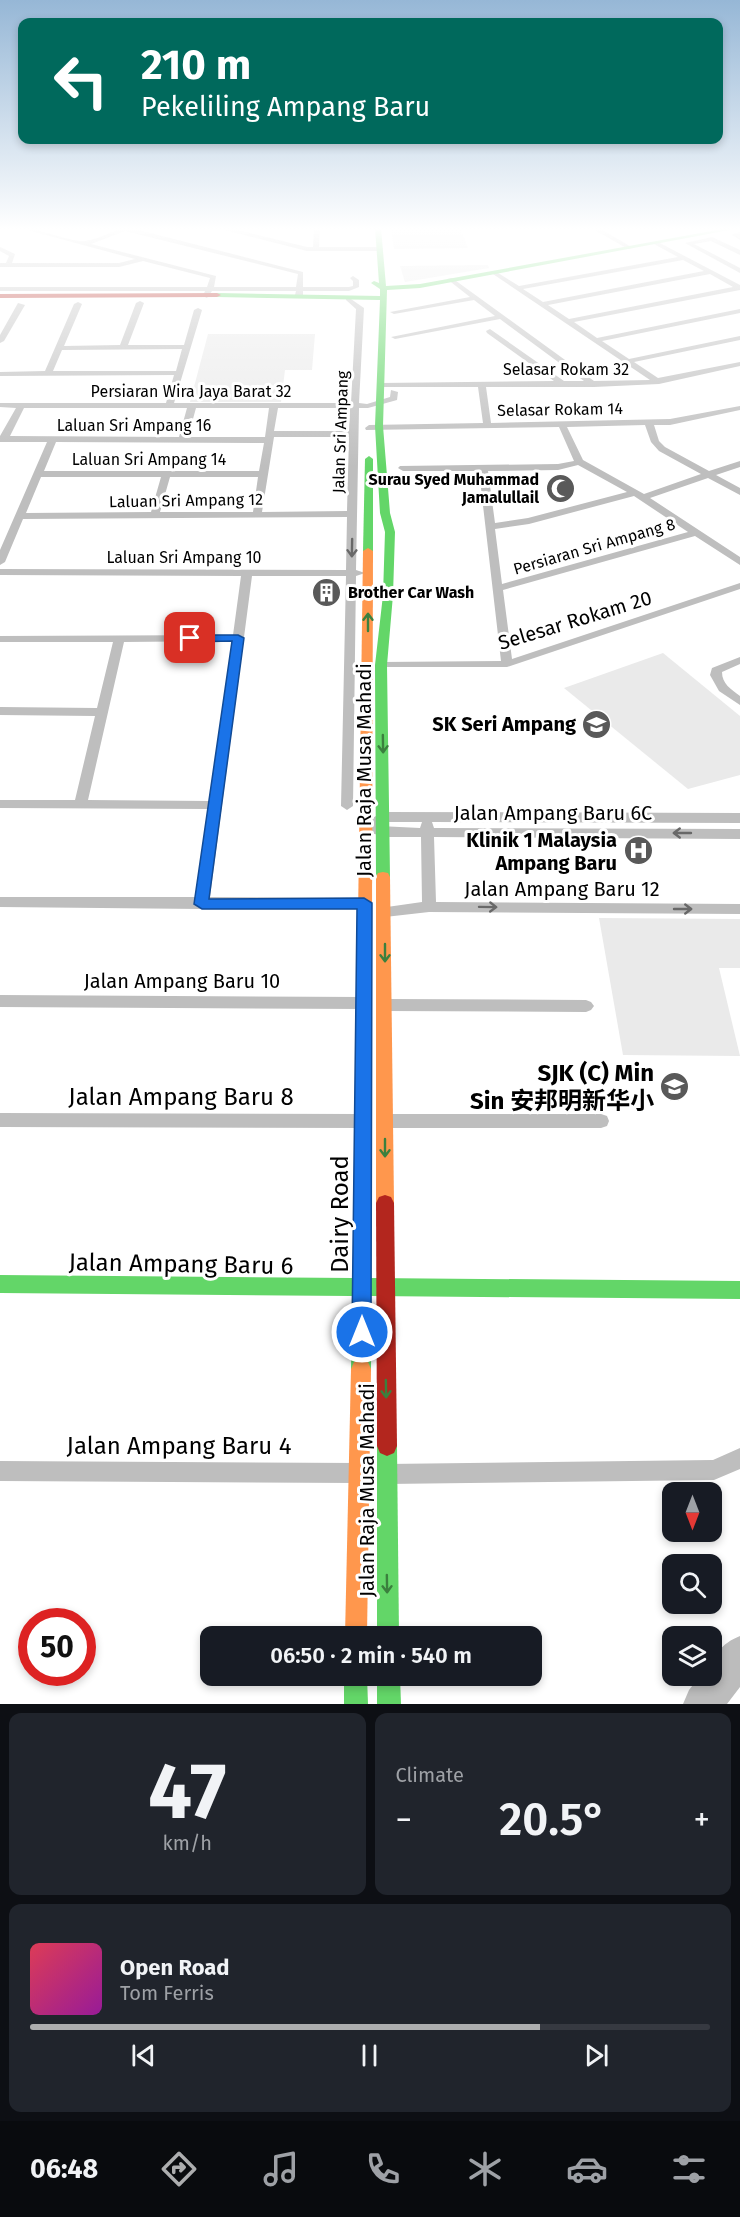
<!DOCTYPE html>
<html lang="en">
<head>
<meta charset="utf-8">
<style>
	:root { --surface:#171b24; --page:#20242c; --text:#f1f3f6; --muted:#9ea1a6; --line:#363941; --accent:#adaeaf }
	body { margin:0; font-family:"Fira Sans","Noto Sans SC",sans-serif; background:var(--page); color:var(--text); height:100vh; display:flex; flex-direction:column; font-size:22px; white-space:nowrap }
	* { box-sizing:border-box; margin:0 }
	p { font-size:20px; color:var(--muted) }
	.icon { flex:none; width:33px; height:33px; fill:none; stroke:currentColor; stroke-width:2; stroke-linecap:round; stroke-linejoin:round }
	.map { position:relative; height:1704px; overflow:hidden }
	.panel { display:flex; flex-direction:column; gap:9px; padding:9px; background:#0d0f14; flex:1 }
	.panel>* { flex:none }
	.top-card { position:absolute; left:18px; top:18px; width:705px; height:126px; border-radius:12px; box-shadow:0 3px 9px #0003; background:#00695c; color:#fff; overflow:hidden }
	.needle { width:39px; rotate:180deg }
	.controls { position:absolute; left:662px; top:1482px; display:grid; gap:12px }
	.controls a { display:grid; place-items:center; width:60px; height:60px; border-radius:12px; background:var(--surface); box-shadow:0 3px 9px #0003; font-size:30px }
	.speed { position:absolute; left:18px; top:1608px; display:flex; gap:12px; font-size:30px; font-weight:700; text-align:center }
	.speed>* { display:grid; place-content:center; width:78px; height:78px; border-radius:50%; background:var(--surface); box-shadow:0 3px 9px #0003; line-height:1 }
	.speed .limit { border:9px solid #d22; background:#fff; color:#111 }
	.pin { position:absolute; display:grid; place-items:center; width:51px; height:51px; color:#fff; margin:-26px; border-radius:12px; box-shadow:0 3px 9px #0006 }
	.me { position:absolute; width:66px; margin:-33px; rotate:0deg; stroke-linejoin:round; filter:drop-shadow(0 0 4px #0008) }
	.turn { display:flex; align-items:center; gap:21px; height:126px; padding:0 24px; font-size:27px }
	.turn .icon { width:78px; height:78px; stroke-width:2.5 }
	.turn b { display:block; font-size:42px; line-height:51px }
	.big { font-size:45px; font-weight:600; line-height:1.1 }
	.panel .card { flex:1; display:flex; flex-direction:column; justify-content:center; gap:9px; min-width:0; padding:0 21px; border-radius:12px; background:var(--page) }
	.panel .dial { align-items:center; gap:0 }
	.dial b { font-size:78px; line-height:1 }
	.song { display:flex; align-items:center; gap:18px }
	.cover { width:72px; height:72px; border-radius:9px; background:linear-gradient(135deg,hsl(350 70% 55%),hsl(300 70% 35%)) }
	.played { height:6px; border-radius:3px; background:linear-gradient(90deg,var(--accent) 75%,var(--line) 75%) }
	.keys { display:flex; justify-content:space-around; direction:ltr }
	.heat { display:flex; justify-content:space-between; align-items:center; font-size:33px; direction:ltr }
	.panel .tiles { flex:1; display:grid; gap:9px; grid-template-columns:1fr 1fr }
	.card:last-child { grid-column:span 2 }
	.trip { position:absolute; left:200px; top:1626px; width:342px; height:60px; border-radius:12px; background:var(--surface); box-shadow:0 3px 9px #0003; font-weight:600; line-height:60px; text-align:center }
	.tabs { display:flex; height:96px; justify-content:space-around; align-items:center; background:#090b0e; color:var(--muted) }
	.tabs .icon { width:42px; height:42px }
	.tabs .on { color:var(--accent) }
	.tabs b { font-size:27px; color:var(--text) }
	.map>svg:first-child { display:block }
	.green { fill:#eaeaea }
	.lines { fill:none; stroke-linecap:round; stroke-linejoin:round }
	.river { fill:#bcbcbc; fill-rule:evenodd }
	.street { fill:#bebebe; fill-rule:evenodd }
	.fast { fill:#63d668; fill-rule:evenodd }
	.slow { fill:#ff974d; fill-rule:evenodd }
	.jam { fill:#b3261e; fill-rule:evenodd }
	.oneway { stroke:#686868 }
	.oneway2 { stroke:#3b803e }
	.route { fill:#1a73e8; stroke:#114b97; stroke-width:1.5 }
	.labels { text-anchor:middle; stroke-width:6; stroke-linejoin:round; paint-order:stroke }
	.far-street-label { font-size:16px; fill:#000; stroke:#fff }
	.far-poi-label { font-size:16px; font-weight:bold; fill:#000; stroke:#fff; text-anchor:end }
	.street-label { font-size:20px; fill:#000; stroke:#fff }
	.poi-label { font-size:20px; font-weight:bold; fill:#000; stroke:#fff; text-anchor:end }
	.near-poi-label { font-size:24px; font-weight:bold; fill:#000; stroke:#fff; text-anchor:end }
	.near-street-label { font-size:24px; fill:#000; stroke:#fff }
</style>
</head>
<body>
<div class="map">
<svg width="740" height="1704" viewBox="0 0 740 1704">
	<rect width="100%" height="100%" fill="#fff"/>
	<g class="green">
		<path d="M391,228H460L468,248L394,249Z"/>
		<path d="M488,265L489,268L405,282L400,266Z"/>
		<path d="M208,334H315L312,370H285L281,402H190Z"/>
		<path d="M663,653L740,716V775L688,789L564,688Z"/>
		<path d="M599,918L740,919V968H719L740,1056L623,1055Z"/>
	</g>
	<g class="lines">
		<path class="river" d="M740,1636V1687L727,1704H683L689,1690L700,1676H711C711,1656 722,1643 740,1636Z"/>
		<g class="street">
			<path d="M20,228C39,228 72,243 85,241C102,239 114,228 131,228L303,272V287H349L353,286V281L350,278L353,276L359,280V287L349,291H303V295L299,297L295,295L296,291H212L207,298L203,296L205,291H0V287H207L210,278L143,261L119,267H0V263H6L9,256L0,251V247L15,254L12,263H119L135,259ZM125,231L298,274L296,287H214L216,276L91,244Z"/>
			<path d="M217,228H229L307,247H313L314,228H320L319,247H380L383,249L380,251H307Z"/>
			<path d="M591,228H599L633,248L628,249Z"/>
			<path d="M740,232V240L732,235L733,234Z"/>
			<path d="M712,237L740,250V255L711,241L694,244L740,268V273L685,243Z"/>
			<path d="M656,241L740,285V290L574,322L597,338L740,309V313L602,341L629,359L740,336V340L634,362L658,378L740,362V366L659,384L594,387H486L491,423L670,419L740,406V410L670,425H654L659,441L665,447L709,471L740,461V467L716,475L740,488V495L708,478L650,498L740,557V565L695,536L503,590L512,659L740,583V589L507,667H377V663L381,662L501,661L479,471H403L398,468L400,466L558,464L574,461L559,427L366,430L365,428L369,425L483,423L478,387H384L380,385L381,383L554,381L487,333L486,331L490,329L564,381H584L500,319L395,339L391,337L495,316L474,300L394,314L390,312L470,297L447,279L452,278L594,381L650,380L490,272L495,271L519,286L678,257L654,244ZM683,260L704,271L543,302L523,289ZM710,274L733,287L569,319L548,305ZM645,425L651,442L659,451L701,474L644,494L583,460L567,427ZM578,465L627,492L528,518L495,523L488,471L558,470ZM634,496L688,532L502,584L495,529L529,524Z"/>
			<path d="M348,297L364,308L359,403L367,404L390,397L391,390L398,392L397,400L368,408H359L356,570L365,573L356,576L353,806L347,810L341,806L346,576H252L210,897L365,898L370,899L372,903L370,907L202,909L0,907V897H196L208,809L0,808V800H75L95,716L0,715V707L97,708L113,642H0V636L233,635L241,576L0,575V569L346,570L347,517L23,519L5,562L0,565V550L47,442H0V436L16,408L0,407V403H166L174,375L0,376V372L45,371L74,304L78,302L82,304L64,346L120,345L136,303L140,301L144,303L128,345H184L194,310L198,308L202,310L174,403H351L356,309L346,300V298ZM182,349L176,371H53L62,350ZM24,408H187L179,437L10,436ZM196,408H269L265,437H188ZM278,408H350L349,431H274ZM274,437H349L347,511L262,512ZM56,442L264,443L259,471H44ZM41,477H161L151,512L26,513ZM170,477H258L253,512H160ZM232,641L210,801L88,800L124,642Z"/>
			<path d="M18,303L25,305L4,341L0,343V335Z"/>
			<path d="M740,657V664L722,672C722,684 731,689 740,696V705L719,691L710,675L712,668Z"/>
			<path d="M383,812L740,813V823L432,822L434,828L740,829V839L434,837L436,902L740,904V914L429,912L385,917L380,916L378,912L380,908L422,902L421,837H385L368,832L366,829L369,820ZM386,822H422L420,828L379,826Z"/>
			<path d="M0,995L364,997L369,999L372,1003L369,1007L364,1009L0,1007Z"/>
			<path d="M385,999L586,1000L591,1002L594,1006L591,1010L586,1012L385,1011L380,1009L377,1005L380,1001Z"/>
			<path d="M0,1113L363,1114L369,1116L371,1121L369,1126L363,1128L0,1127Z"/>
			<path d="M385,1114H601L607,1116L609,1121L607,1126L601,1128H385L379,1126L377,1121L379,1116Z"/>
			<path d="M740,1448V1469L714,1480L387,1484L380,1481L377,1474L380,1467L387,1464L713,1460Z"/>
			<path d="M0,1461L357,1463L364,1466L367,1473L364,1480L357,1483L0,1481Z"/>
		</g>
		<g class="fast">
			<path d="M375,228H381L386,286L420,284L728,228H740L420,288L387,290L383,426L390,513L395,532L393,595L387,665L390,877L388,881H378L376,877L375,665L383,595L385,532L380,513L375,426L380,300L217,297L213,295L217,293L380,296V289L371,283L374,281L379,283Z"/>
			<path d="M369,456L373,459V551L368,554L363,551L365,459Z"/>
			<path d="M365,913L370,914L372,918L371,1278L740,1281V1299L371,1296V1369L368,1376L361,1379L354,1376L351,1369L352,1296L0,1293V1275L353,1278L358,918L360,914Z"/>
			<path d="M387,1436L394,1439L397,1446L399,1636H377V1446L380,1439Z"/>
			<path d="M344,1676H367L368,1704H344Z"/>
			<path d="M377,1676H400L401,1704H377Z"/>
		</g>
		<g class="slow">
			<path d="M368,548L373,551L372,918L370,922H360L358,918L363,551Z"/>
			<path d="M383,872L388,873L390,877L394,1203L391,1209L385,1211L379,1209L376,1203V877L378,873Z"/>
			<path d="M361,1359L368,1362L371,1369L367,1636H345L351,1369L354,1362Z"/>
		</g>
		<g class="jam">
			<path d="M0,294L217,293L221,295L217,297L0,298Z"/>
			<path d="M385,1195L391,1197L394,1203L397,1446L394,1453L387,1456L380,1453L377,1446L376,1203L379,1197Z"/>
		</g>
	</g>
	<defs><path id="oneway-shaft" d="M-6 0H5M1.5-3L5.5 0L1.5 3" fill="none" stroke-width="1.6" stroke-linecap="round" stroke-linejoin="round" transform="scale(1.5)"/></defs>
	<g class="oneway">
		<use href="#oneway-shaft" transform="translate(352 548) rotate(91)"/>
		<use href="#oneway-shaft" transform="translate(682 833) rotate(-180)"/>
		<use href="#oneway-shaft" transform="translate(488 907) rotate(1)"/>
		<use href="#oneway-shaft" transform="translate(683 909)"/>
	</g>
	<g class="oneway2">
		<use href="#oneway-shaft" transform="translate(368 622) rotate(-90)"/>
		<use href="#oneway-shaft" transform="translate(383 744) rotate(89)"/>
		<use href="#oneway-shaft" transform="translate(385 953) rotate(90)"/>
		<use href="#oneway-shaft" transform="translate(385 1148) rotate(90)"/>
		<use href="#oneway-shaft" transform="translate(386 1389) rotate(89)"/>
		<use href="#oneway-shaft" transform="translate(387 1584) rotate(89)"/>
	</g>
	<linearGradient id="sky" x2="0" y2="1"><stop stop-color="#96b7d6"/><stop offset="0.49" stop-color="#fff"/><stop offset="1" stop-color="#fff" stop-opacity="0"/></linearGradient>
	<rect width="740" height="467" fill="url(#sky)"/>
	<path class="route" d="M238,635L244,638L209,899L364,898L372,903L371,1332L368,1339L362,1342L355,1339L352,1332L357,909H202L194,904L232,641L190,642L185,638L190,635Z"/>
	<defs>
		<symbol id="mosque-disc" viewBox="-11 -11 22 22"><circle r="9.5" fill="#595959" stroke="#fff"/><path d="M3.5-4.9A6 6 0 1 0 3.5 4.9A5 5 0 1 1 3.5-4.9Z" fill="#fff"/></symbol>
		<symbol id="building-disc" viewBox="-11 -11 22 22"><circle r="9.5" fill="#595959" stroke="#fff"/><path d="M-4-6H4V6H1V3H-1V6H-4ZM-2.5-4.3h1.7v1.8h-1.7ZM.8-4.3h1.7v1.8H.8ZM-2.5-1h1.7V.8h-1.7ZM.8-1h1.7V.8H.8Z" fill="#fff"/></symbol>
		<symbol id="school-disc" viewBox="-11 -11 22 22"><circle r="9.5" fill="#595959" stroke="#fff"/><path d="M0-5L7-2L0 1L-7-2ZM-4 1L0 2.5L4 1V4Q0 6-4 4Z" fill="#fff"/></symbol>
		<symbol id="hospital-disc" viewBox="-11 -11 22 22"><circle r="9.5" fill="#595959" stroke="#fff"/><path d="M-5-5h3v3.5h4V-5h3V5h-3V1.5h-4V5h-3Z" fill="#fff"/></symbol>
	</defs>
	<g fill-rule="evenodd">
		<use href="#mosque-disc" x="544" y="472" width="33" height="33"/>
		<use href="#building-disc" x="310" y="576" width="33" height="33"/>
		<use href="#school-disc" x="580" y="708" width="33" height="33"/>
		<use href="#hospital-disc" x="622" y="834" width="33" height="33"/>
		<use href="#school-disc" x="658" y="1070" width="33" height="33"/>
	</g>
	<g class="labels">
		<g class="far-street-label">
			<text x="566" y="375">Selasar Rokam 32</text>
			<text x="191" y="397">Persiaran Wira Jaya Barat 32</text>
			<text transform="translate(560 409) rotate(-1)" y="6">Selasar Rokam 14</text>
			<text x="134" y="431">Laluan Sri Ampang 16</text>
			<text transform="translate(340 432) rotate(-88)" y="6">Jalan Sri Ampang</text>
			<text x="149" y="465">Laluan Sri Ampang 14</text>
			<text transform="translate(186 500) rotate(-1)" y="6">Laluan Sri Ampang 12</text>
			<text transform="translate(594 546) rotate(-16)" y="6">Persiaran Sri Ampang 8</text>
			<text x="184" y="563">Laluan Sri Ampang 10</text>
		</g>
		<g class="far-poi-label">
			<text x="539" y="485">Surau Syed Muhammad<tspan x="539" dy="18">Jamalullail</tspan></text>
			<text x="348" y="598" text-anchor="start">Brother Car Wash</text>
		</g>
		<g class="street-label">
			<text transform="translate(575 620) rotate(-17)" y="7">Selesar Rokam 20</text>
			<text transform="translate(364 770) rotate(-90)" y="7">Jalan Raja Musa Mahadi</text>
			<text x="553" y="820">Jalan Ampang Baru 6C</text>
			<text x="562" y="896">Jalan Ampang Baru 12</text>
			<text x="182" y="988">Jalan Ampang Baru 10</text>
			<text transform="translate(367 1490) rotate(-90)" y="7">Jalan Raja Musa Mahadi</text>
		</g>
		<g class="poi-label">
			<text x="576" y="731">SK Seri Ampang</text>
			<text x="617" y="847">Klinik 1 Malaysia<tspan x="617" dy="23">Ampang Baru</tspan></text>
		</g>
		<g class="near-poi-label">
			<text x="654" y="1081">SJK (C) Min<tspan x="654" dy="28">Sin 安邦明新华小</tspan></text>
		</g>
		<g class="near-street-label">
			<text x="181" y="1105">Jalan Ampang Baru 8</text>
			<text transform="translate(340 1214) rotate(-90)" y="8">Dairy Road</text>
			<text transform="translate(181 1264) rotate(1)" y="8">Jalan Ampang Baru 6</text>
			<text x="179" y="1454">Jalan Ampang Baru 4</text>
		</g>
	</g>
</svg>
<div class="controls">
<a><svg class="needle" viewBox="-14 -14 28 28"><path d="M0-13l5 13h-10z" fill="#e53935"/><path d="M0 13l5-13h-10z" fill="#9ea1a6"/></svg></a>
<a><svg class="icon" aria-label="search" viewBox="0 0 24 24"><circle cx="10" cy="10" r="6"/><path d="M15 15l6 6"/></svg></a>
<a><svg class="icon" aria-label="layers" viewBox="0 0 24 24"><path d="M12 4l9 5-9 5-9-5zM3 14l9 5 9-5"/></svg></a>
</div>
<div class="speed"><div class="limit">50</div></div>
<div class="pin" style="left:190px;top:638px;background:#d93025"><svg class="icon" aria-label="arrive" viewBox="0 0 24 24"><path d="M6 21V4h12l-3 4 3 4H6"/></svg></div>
<svg class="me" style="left:362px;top:1332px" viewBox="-20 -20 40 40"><circle r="17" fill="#1a73e8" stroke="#fff" stroke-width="3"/><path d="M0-11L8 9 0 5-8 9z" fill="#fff"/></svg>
<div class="trip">06:50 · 2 min · 540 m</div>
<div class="top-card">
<div class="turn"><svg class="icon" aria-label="left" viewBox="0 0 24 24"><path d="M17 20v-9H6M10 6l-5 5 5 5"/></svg><div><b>210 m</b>Pekeliling Ampang Baru</div></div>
</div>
</div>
<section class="panel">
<div class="tiles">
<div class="card dial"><b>47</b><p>km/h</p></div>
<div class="card"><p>Climate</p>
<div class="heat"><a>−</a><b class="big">20.5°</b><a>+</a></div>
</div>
<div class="card">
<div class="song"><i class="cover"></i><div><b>Open Road</b><p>Tom Ferris</p></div></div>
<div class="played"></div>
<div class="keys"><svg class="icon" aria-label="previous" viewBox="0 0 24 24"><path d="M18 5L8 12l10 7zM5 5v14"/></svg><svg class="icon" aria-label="pause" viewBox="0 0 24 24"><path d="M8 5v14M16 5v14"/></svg><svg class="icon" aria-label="next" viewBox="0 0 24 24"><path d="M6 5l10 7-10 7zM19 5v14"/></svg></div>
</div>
</div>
</section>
<nav class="tabs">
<b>06:48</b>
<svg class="icon on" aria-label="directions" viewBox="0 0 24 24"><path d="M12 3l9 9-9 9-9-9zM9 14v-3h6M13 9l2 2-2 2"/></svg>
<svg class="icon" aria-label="music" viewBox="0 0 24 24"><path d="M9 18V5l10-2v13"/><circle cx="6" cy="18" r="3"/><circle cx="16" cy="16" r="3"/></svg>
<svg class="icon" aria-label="phone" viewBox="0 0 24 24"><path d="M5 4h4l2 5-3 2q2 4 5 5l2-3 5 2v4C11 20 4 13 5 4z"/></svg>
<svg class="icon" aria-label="climate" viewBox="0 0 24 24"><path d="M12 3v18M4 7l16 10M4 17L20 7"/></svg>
<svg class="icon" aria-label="car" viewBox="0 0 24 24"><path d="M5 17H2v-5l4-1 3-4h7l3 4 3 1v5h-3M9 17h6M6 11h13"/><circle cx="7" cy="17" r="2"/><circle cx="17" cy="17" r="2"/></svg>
<svg class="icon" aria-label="filters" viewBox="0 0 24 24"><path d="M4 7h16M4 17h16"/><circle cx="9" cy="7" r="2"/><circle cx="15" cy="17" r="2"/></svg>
</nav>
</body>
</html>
